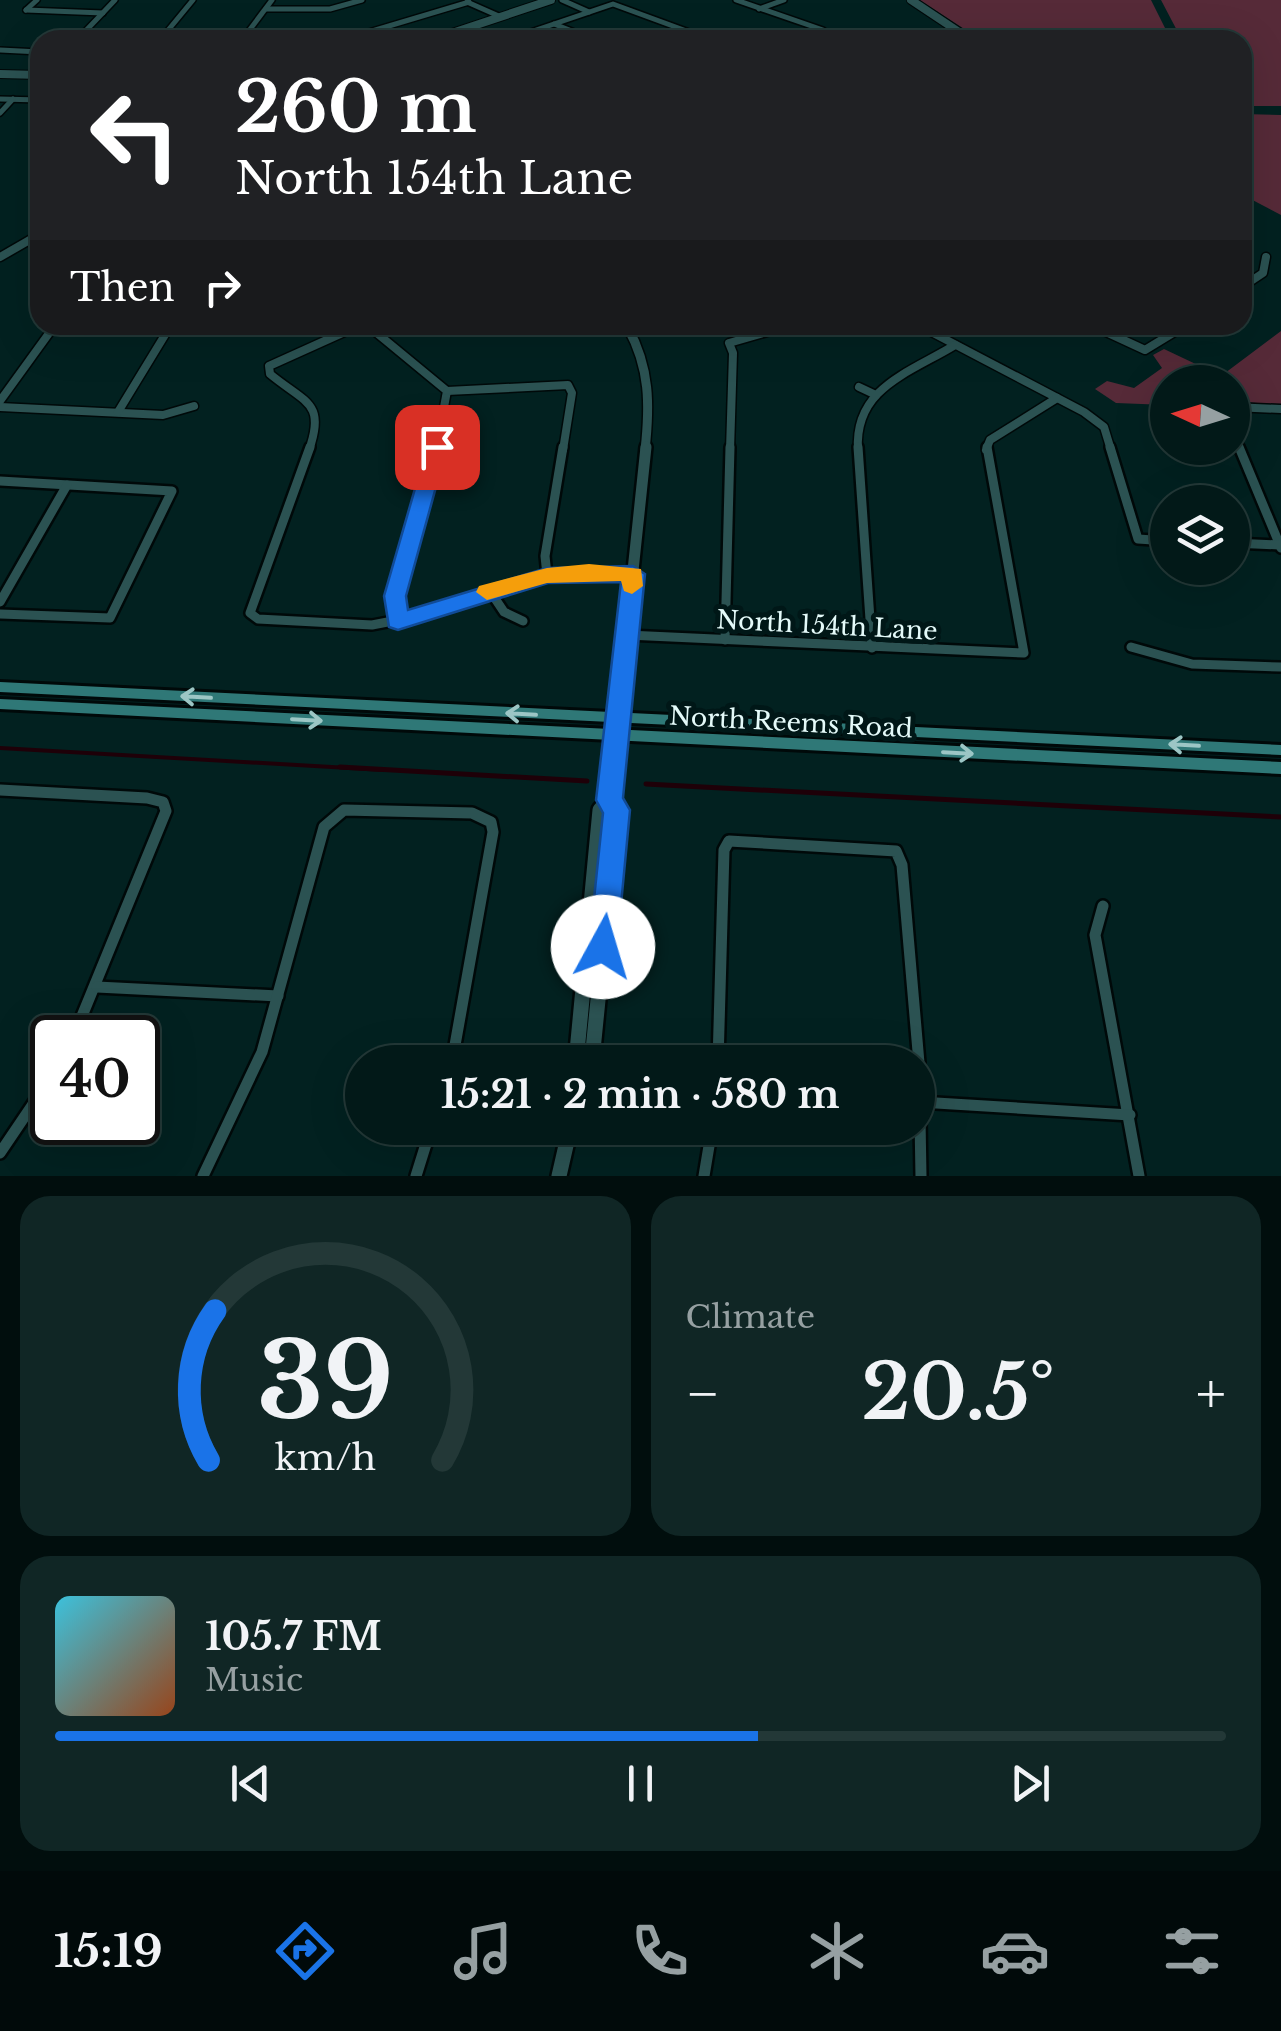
<!DOCTYPE html>
<html lang="en">
<head>
<meta charset="utf-8">
<style>
	:root { --surface:#021918; --page:#102625; --text:#f1f3f6; --muted:#96a0a2; --line:#233837; --accent:#1a73e8 }
	body { margin:0; font-family:"Libre Baskerville",serif; background:var(--page); color:var(--text); height:100vh; display:flex; flex-direction:column; font-size:38px; white-space:nowrap }
	* { box-sizing:border-box; margin:0 }
	p { font-size:32px; color:var(--muted) }
	.icon { flex:none; width:55px; height:55px; fill:none; stroke:currentColor; stroke-width:2; stroke-linecap:round; stroke-linejoin:round }
	.map { position:relative; height:1176px; overflow:hidden }
	.drawer { display:flex; flex-direction:column; gap:20px; padding:20px; background:#010e0d; flex:1 }
	.drawer>* { flex:none }
	.guide { position:absolute; left:30px; top:30px; width:1222px; height:305px; border-radius:30px; box-shadow:0 10px 40px #0002,0 0 0 2px var(--line); background:#202124; color:#fff; overflow:hidden }
	.needle { width:65px; rotate:274deg }
	.buttons { position:absolute; left:1150px; top:365px; display:grid; gap:20px }
	.buttons a { display:grid; place-items:center; width:100px; height:100px; border-radius:50%; background:var(--surface); box-shadow:0 10px 40px #0002,0 0 0 2px var(--line); font-size:50px }
	.speed { position:absolute; left:30px; top:1015px; display:flex; gap:20px; font-size:50px; font-weight:700; text-align:center }
	.speed>* { display:grid; place-content:center; width:130px; height:130px; border-radius:50%; background:var(--surface); box-shadow:0 10px 40px #0002,0 0 0 2px var(--line); line-height:1 }
	.speed .limit { border:5px solid #111; border-radius:15px; background:#fff; color:#111 }
	.pin { position:absolute; display:grid; place-items:center; width:85px; height:85px; color:#fff; margin:-42px; border-radius:20px; box-shadow:0 5px 15px #0006 }
	.me { position:absolute; width:110px; margin:-55px; rotate:6deg; stroke-linejoin:round; filter:drop-shadow(0 0 8px #0008) }
	.turn { display:flex; align-items:center; gap:35px; height:210px; padding:0 40px; font-size:45px }
	.turn .icon { width:130px; height:130px; stroke-width:2.5 }
	.turn b { display:block; font-size:70px; line-height:85px }
	.then { display:flex; align-items:center; height:95px; padding:0 40px; background:#0003; gap:20px; font-size:38px }
	.big { font-size:75px; font-weight:800; line-height:1.1 }
	.drawer .card { flex:1; display:flex; flex-direction:column; justify-content:center; gap:15px; min-width:0; padding:0 35px; border-radius:30px; background:var(--page) }
	.drawer .dial { align-items:center; gap:0 }
	.dial svg { height:260px; overflow:visible; fill:none; stroke:var(--line); stroke-width:7; stroke-linecap:round; text-anchor:middle }
	.dial text { fill:var(--text); stroke:none }
	.song { display:flex; align-items:center; gap:30px }
	.cover { width:120px; height:120px; border-radius:15px; background:linear-gradient(135deg,hsl(190 70% 55%),hsl(20 70% 35%)) }
	.played { height:10px; border-radius:5px; background:linear-gradient(90deg,var(--accent) 60%,var(--line) 60%) }
	.keys { display:flex; justify-content:space-around; direction:ltr }
	.heat { display:flex; justify-content:space-between; align-items:center; font-size:55px; direction:ltr }
	.drawer .tiles { flex:1; display:grid; gap:20px; grid-template-columns:1fr 1fr }
	.card:last-child { grid-column:span 2 }
	.trip { position:absolute; left:345px; top:1045px; width:590px; height:100px; border-radius:50px; background:var(--surface); box-shadow:0 10px 40px #0002,0 0 0 2px var(--line); font-weight:800; line-height:100px; text-align:center }
	.tabs { display:flex; height:160px; justify-content:space-around; align-items:center; background:#010a0a; color:var(--muted) }
	.tabs .icon { width:70px; height:70px }
	.tabs .selected { color:var(--accent) }
	.tabs b { font-size:45px; color:var(--text) }
	.map>svg:first-child { display:block }
	.green { fill:#562a38 }
	.lines { fill:none; stroke-linecap:round; stroke-linejoin:round }
	.stream-far1 { stroke:#1e0008; stroke-width:4 }
	.stream { stroke:#1e0008; stroke-width:5 }
	.minor-far3-casing { stroke:#000909; stroke-width:8 }
	.minor-far2-casing { stroke:#000909; stroke-width:11 }
	.minor-far1-casing { stroke:#000909; stroke-width:14 }
	.minor-casing { stroke:#000909; stroke-width:16 }
	.tertiary-far3-casing { stroke:#000909; stroke-width:10 }
	.tertiary-far2-casing { stroke:#000909; stroke-width:12 }
	.tertiary-far1-casing { stroke:#000909; stroke-width:16 }
	.tertiary-casing { stroke:#000909; stroke-width:20 }
	.secondary-casing { stroke:#000909; stroke-width:6 }
	.minor-far3 { stroke:#2b5252; stroke-width:5 }
	.minor-far2 { stroke:#2b5252; stroke-width:8 }
	.minor-far1 { stroke:#2b5252; stroke-width:9 }
	.minor { stroke:#2b5252; stroke-width:11 }
	.tertiary-far3 { stroke:#2b5252; stroke-width:8 }
	.tertiary-far2 { stroke:#2b5252; stroke-width:9 }
	.tertiary-far1 { stroke:#2b5252; stroke-width:11 }
	.tertiary { stroke:#2b5252; stroke-width:15 }
	.secondary { fill:#2f7877; fill-rule:evenodd }
	.oneway { stroke:#9cc6c5 }
	.route { fill:#1a73e8; stroke:#114b97; stroke-width:2.5 }
	.slow { fill:#f59e0b }
	.labels { text-anchor:middle; stroke-width:10; stroke-linejoin:round; paint-order:stroke }
	.street-label { font-size:25px; fill:#e4faf9; stroke:#001717 }
</style>
</head>
<body>
<div class="map">
<svg width="1281" height="1176" viewBox="0 0 1281 1176">
	<rect width="100%" height="100%" fill="#022120"/>
	<g class="green">
		<path d="M920,0H1151L1171,40H981Z"/>
		<path d="M1161,0H1281V106H1243L1242,40H1182Z"/>
		<path d="M1243,114L1281,115V215L1243,195Z"/>
		<path d="M1281,331V405L1233,401L1232,382H1168L1167,405L1116,403L1095,389L1107,381L1134,388L1162,368L1153,355L1164,349L1221,376Z"/>
	</g>
	<g class="lines">
		<path class="stream-far1" d="M0,748L384,770"/>
		<g class="stream">
			<path d="M340,767L587,781"/>
			<path d="M646,784L1281,817"/>
		</g>
		<defs>
			<g id="minor-far3">
				<path d="M562,0L589,12"/>
				<path d="M736,0L823,30"/>
				<path d="M467,2L501,17"/>
				<path d="M266,9H330L362,0"/>
				<path d="M759,9L784,0"/>
				<path d="M26,10L103,13"/>
				<path d="M26,10L37,0"/>
				<path d="M554,24L595,40"/>
				<path d="M77,40L115,0"/>
				<path d="M160,40L193,0"/>
				<path d="M242,40L272,0"/>
				<path d="M342,40L469,2"/>
				<path d="M507,40L613,4L711,40"/>
				<path d="M0,50L40,52"/>
				<path d="M0,99L40,100"/>
				<path d="M0,113L13,99"/>
			</g>
			<g id="minor-far2">
				<path d="M0,257L40,234"/>
				<path d="M1242,287L1263,273L1266,257"/>
				<path d="M367,325L447,391L436,450"/>
				<path d="M918,325L1084,412L1104,427L1111,450"/>
				<path d="M1091,325L1145,350L1186,325"/>
				<path d="M859,387L876,395"/>
				<path d="M447,391L568,385L572,393L563,450"/>
				<path d="M0,401L55,325"/>
				<path d="M0,407L163,415L194,406"/>
				<path d="M1232,407L1281,409"/>
				<path d="M118,412L171,325"/>
				<path d="M1232,429L1240,450"/>
				<path d="M309,450C326,402 305,403 270,374L269,366L360,325"/>
				<path d="M730,450L733,353L729,343L791,325"/>
				<path d="M858,450C854,388 909,373 955,345"/>
				<path d="M986,450L990,440L1057,398"/>
			</g>
			<g id="minor-far1">
				<path d="M310,447L250,613L258,619L372,625L424,615L547,575L633,574"/>
				<path d="M858,447L872,648"/>
				<path d="M1110,447L1138,539L1168,541"/>
				<path d="M1239,447L1281,548"/>
				<path d="M0,481L172,491L110,618L0,614"/>
				<path d="M1232,543L1280,545"/>
				<path d="M547,575L545,556L563,447"/>
				<path d="M490,591L504,612L523,621"/>
				<path d="M0,602L67,485"/>
				<path d="M398,622L395,597L437,447"/>
				<path d="M627,635L1024,653L987,447"/>
				<path d="M725,640L730,447"/>
				<path d="M1131,647L1192,664L1281,667"/>
			</g>
			<g id="minor">
				<path d="M0,790L147,798L163,802L166,811L73,1038"/>
				<path d="M1103,906L1095,935L1139,1176"/>
				<path d="M97,987L278,996"/>
				<path d="M452,1060L474,1062"/>
				<path d="M718,1062L724,850L729,841L896,851L902,865L919,1063L921,1176"/>
				<path d="M920,1102L1130,1115"/>
				<path d="M0,1153L52,1076"/>
				<path d="M203,1176L262,1052L324,827L344,810L472,813L491,822L493,832L452,1062"/>
				<path d="M416,1176L431,1128"/>
				<path d="M704,1176L712,1128"/>
			</g>
			<g id="tertiary-far3">
				<path d="M911,0L971,40"/>
				<path d="M431,40L551,0"/>
				<path d="M0,74L40,75"/>
			</g>
			<path id="tertiary-far2" d="M628,328C650,368 650,405 645,450"/>
			<path id="tertiary-far1" d="M612,770L646,447"/>
			<g id="tertiary">
				<path d="M576,1062L600,810L609,800L612,767"/>
				<path d="M586,1062L593,1050L617,810L609,800"/>
				<path d="M559,1176L570,1128"/>
			</g>
			<g id="secondary">
				<path d="M0,682L1281,745V755L0,692Z"/>
				<path d="M0,699L1281,762V774L0,709Z"/>
			</g>
		</defs>
		<use href="#minor-far3" class="minor-far3-casing"/>
		<use href="#minor-far2" class="minor-far2-casing"/>
		<use href="#minor-far1" class="minor-far1-casing"/>
		<use href="#minor" class="minor-casing"/>
		<use href="#tertiary-far3" class="tertiary-far3-casing"/>
		<use href="#tertiary-far2" class="tertiary-far2-casing"/>
		<use href="#tertiary-far1" class="tertiary-far1-casing"/>
		<use href="#tertiary" class="tertiary-casing"/>
		<use href="#secondary" class="secondary-casing"/>
		<use href="#minor-far3" class="minor-far3"/>
		<use href="#minor-far2" class="minor-far2"/>
		<use href="#minor-far1" class="minor-far1"/>
		<use href="#minor" class="minor"/>
		<use href="#tertiary-far3" class="tertiary-far3"/>
		<use href="#tertiary-far2" class="tertiary-far2"/>
		<use href="#tertiary-far1" class="tertiary-far1"/>
		<use href="#tertiary" class="tertiary"/>
		<use href="#secondary" class="secondary"/>
	</g>
	<defs><path id="oneway-shaft" d="M-6 0H5M1.5-3L5.5 0L1.5 3" fill="none" stroke-width="1.6" stroke-linecap="round" stroke-linejoin="round" transform="scale(2.5)"/></defs>
	<g class="oneway">
		<use href="#oneway-shaft" transform="translate(196 697) rotate(-177)"/>
		<use href="#oneway-shaft" transform="translate(521 714) rotate(-177)"/>
		<use href="#oneway-shaft" transform="translate(307 720) rotate(3)"/>
		<use href="#oneway-shaft" transform="translate(1184 745) rotate(-177)"/>
		<use href="#oneway-shaft" transform="translate(958 753) rotate(3)"/>
	</g>
	<path class="route" d="M437,441L447,447L406,596L408,610L547,568L633,566L645,574L623,798L630,810L617,947L613,956L603,960L593,956L589,947L603,813L596,800L621,582L548,583L398,630L389,627L384,596L427,447Z"/>
	<path class="slow" d="M589,564L641,569L643,586L632,594L624,591L621,581L547,583L487,600L476,592L479,586L547,568Z"/>
	<g class="labels">
		<g class="street-label">
			<text transform="translate(827 625) rotate(3)" y="9">North 154th Lane</text>
			<text transform="translate(791 722) rotate(3)" y="9">North Reems Road</text>
		</g>
	</g>
</svg>
<div class="buttons">
<a><svg class="needle" viewBox="-14 -14 28 28"><path d="M0-13l5 13h-10z" fill="#e53935"/><path d="M0 13l5-13h-10z" fill="#96a0a2"/></svg></a>
<a><svg class="icon" aria-label="layers" viewBox="0 0 24 24"><path d="M12 4l9 5-9 5-9-5zM3 14l9 5 9-5"/></svg></a>
</div>
<div class="speed"><div class="limit">40</div></div>
<div class="pin" style="left:437px;top:447px;background:#d93025"><svg class="icon" aria-label="arrive" viewBox="0 0 24 24"><path d="M6 21V4h12l-3 4 3 4H6"/></svg></div>
<svg class="me" style="left:603px;top:947px" viewBox="-20 -20 40 40"><circle r="19" fill="#fff"/><path d="M0-13L10 11 0 6-10 11z" fill="#1a73e8"/></svg>
<div class="trip">15:21 · 2 min · 580 m</div>
<div class="guide">
<div class="turn"><svg class="icon" aria-label="left" viewBox="0 0 24 24"><path d="M17 20v-9H6M10 6l-5 5 5 5"/></svg><div><b>260 m</b>North 154th Lane</div></div>
<div class="then">Then<svg class="icon" aria-label="right" viewBox="0 0 24 24"><path d="M7 20v-9h11M14 6l5 5-5 5"/></svg></div>
</div>
</div>
<section class="drawer">
<div class="tiles">
<div class="card dial"><svg viewBox="0 0 100 80">
<path d="M14 69A42 42 0 1 1 86 69"/>
<path d="M14 69A42 42 0 0 1 16 23" stroke="#1a73e8"/>
<text x="50" y="56" font-size="32" font-weight="700">39</text>
<text x="50" y="72" font-size="11">km/h</text>
</svg></div>
<div class="card"><p>Climate</p>
<div class="heat"><a>−</a><b class="big">20.5°</b><a>+</a></div>
</div>
<div class="card">
<div class="song"><i class="cover"></i><div><b>105.7 FM</b><p>Music</p></div></div>
<div class="played"></div>
<div class="keys"><svg class="icon" aria-label="previous" viewBox="0 0 24 24"><path d="M18 5L8 12l10 7zM5 5v14"/></svg><svg class="icon" aria-label="pause" viewBox="0 0 24 24"><path d="M8 5v14M16 5v14"/></svg><svg class="icon" aria-label="next" viewBox="0 0 24 24"><path d="M6 5l10 7-10 7zM19 5v14"/></svg></div>
</div>
</div>
</section>
<nav class="tabs">
<b>15:19</b>
<svg class="icon selected" aria-label="directions" viewBox="0 0 24 24"><path d="M12 3l9 9-9 9-9-9zM9 14v-3h6M13 9l2 2-2 2"/></svg>
<svg class="icon" aria-label="music" viewBox="0 0 24 24"><path d="M9 18V5l10-2v13"/><circle cx="6" cy="18" r="3"/><circle cx="16" cy="16" r="3"/></svg>
<svg class="icon" aria-label="phone" viewBox="0 0 24 24"><path d="M5 4h4l2 5-3 2q2 4 5 5l2-3 5 2v4C11 20 4 13 5 4z"/></svg>
<svg class="icon" aria-label="climate" viewBox="0 0 24 24"><path d="M12 3v18M4 7l16 10M4 17L20 7"/></svg>
<svg class="icon" aria-label="car" viewBox="0 0 24 24"><path d="M5 17H2v-5l4-1 3-4h7l3 4 3 1v5h-3M9 17h6M6 11h13"/><circle cx="7" cy="17" r="2"/><circle cx="17" cy="17" r="2"/></svg>
<svg class="icon" aria-label="filters" viewBox="0 0 24 24"><path d="M4 7h16M4 17h16"/><circle cx="9" cy="7" r="2"/><circle cx="15" cy="17" r="2"/></svg>
</nav>
</body>
</html>
